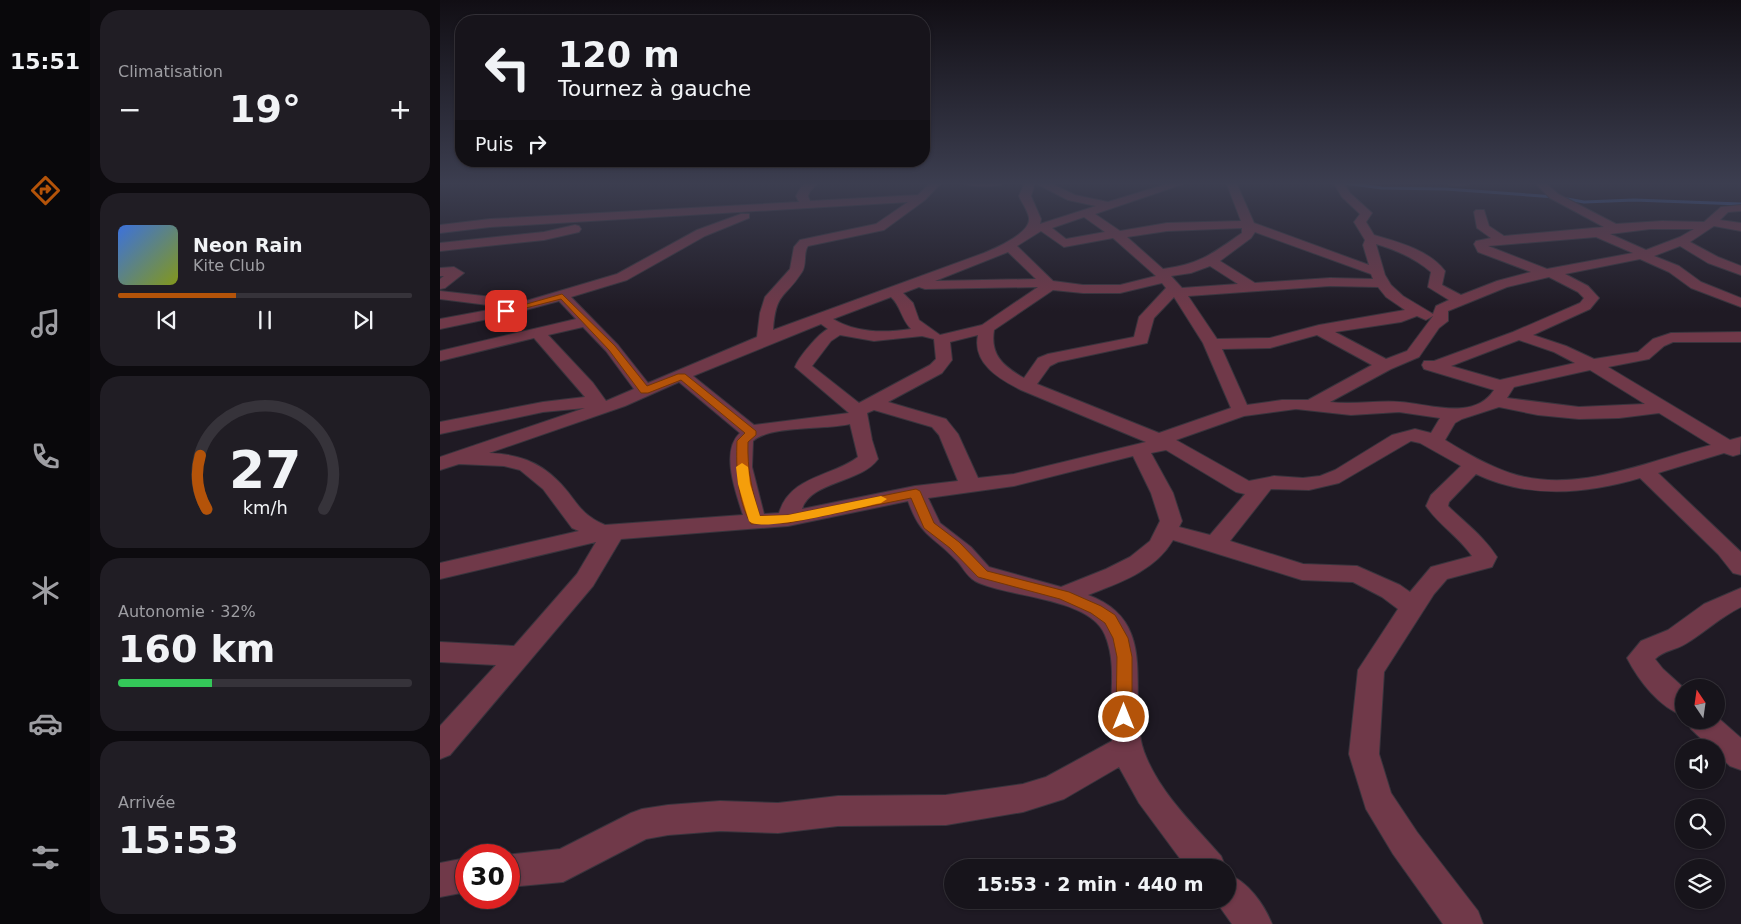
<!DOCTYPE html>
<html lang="fr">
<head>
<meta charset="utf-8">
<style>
	:root { --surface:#17141b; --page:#201d24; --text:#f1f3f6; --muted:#9e9ea3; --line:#36333a; --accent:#b45309 }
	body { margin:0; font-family:"DejaVu Sans",sans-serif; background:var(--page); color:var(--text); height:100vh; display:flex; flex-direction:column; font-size:19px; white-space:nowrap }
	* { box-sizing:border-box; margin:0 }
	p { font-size:16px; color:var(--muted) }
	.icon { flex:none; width:28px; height:28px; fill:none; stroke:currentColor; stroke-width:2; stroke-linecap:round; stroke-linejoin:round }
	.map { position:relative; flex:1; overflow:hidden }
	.panel { display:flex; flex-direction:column; gap:10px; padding:10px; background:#0d0b0f; width:350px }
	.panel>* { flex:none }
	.top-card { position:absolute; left:15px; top:15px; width:475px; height:152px; border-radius:20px; box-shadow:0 1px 4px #0004,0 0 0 1px var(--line); background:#17141b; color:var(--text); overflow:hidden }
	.needle { width:32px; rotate:347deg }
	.tools { position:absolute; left:1235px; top:679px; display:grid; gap:10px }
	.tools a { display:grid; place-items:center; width:50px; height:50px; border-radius:50%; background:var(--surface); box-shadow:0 1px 4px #0004,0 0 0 1px var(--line); font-size:25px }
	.speed { position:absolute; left:15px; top:844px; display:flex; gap:10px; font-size:25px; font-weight:700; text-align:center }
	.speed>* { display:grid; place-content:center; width:65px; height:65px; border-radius:50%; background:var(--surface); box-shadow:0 1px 4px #0004,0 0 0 1px var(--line); line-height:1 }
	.speed .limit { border:8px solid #d22; background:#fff; color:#111 }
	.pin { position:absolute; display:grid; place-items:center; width:42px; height:42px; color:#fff; margin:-21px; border-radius:10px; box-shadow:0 2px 8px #0006 }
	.me { position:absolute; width:55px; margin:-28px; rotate:0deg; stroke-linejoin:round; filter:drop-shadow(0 0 4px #0008) }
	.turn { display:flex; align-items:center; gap:18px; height:105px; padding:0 20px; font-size:22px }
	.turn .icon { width:65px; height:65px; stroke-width:2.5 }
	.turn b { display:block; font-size:35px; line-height:42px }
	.then { display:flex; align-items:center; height:48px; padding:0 20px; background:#0003; gap:10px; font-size:19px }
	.big { font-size:38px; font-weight:800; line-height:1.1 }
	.panel .tile { flex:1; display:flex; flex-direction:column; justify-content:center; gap:8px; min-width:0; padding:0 18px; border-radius:20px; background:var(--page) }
	.panel .dial { align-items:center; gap:0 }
	.dial svg { height:130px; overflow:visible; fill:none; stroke:var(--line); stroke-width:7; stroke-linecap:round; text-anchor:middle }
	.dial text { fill:var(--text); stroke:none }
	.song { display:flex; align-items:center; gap:15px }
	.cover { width:60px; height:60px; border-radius:8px; background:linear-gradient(135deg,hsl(220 70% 55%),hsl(70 70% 35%)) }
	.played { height:5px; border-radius:2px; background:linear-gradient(90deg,var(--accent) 40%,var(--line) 40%) }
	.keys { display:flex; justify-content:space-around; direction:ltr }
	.heat { display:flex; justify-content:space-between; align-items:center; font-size:28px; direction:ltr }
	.charge { height:8px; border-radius:4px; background:linear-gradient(90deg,#34c759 32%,var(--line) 0) }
	.trip { position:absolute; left:504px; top:859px; width:292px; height:50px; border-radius:25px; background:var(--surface); box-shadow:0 1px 4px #0004,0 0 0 1px var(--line); font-weight:800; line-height:50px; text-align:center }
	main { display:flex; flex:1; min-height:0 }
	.dock { display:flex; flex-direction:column; width:90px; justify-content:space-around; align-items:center; background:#09080b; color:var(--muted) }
	.dock .icon { width:35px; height:35px }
	.dock .selected { color:var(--accent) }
	.dock b { font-size:22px; color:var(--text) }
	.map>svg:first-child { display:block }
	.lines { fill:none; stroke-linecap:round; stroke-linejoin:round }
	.stream { stroke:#395ea2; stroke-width:3 }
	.minor-casing { stroke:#39343d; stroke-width:2 }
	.minor { fill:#703949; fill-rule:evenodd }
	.route { fill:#b45309; stroke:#753606 }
	.slow { fill:#f59e0b }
</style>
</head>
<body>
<main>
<nav class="dock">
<b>15:51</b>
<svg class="icon selected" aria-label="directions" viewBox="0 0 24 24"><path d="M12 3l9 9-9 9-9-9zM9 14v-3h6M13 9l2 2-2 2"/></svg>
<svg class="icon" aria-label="music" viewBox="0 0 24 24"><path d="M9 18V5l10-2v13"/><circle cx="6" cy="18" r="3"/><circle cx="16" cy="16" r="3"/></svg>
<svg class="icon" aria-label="phone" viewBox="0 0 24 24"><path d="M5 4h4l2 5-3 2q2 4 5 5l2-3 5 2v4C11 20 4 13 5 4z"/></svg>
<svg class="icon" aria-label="climate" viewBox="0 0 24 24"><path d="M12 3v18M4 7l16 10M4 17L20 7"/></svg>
<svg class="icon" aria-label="car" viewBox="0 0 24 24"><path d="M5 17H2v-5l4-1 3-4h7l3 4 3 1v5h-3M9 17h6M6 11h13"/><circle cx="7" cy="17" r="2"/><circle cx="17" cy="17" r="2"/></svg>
<svg class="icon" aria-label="filters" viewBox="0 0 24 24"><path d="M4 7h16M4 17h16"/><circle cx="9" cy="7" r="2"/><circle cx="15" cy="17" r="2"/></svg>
</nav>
<section class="panel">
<div class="tile"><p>Climatisation</p>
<div class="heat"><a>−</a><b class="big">19°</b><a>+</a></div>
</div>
<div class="tile">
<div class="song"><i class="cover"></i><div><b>Neon Rain</b><p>Kite Club</p></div></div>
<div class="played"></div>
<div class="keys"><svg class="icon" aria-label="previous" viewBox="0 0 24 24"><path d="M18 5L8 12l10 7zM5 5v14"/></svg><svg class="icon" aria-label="pause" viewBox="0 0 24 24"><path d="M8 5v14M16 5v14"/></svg><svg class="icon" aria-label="next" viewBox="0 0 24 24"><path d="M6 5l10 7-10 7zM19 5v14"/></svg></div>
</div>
<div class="tile dial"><svg viewBox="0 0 100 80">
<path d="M14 69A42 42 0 1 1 86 69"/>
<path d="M14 69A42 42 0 0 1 10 36" stroke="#b45309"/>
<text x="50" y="56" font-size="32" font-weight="700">27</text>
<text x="50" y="72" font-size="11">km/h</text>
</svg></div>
<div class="tile"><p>Autonomie · 32%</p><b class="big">160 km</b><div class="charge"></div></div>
<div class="tile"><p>Arrivée</p><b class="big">15:53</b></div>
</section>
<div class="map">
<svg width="1301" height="924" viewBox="0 0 1301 924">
	<rect width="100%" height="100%" fill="#1f1a24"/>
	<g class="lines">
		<path class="stream" d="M896,182L942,188L1006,189L1116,197L1144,202L1194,200L1301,204"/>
		<defs>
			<g id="minor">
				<path d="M367,182H379L370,191L368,196L370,201L478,195L491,182H502L485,200L444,230L368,246C363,253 367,264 362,272C344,300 336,291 333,330L544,253C556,248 591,233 589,218C588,211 582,203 579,196L585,182H608L635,195L668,202L733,182H749L655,214L680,231L727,223L801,221L786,182H796L814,223L929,265L923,245L925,240L914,222L920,214L902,197L893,182H903L910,193L932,213L926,222L934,235C958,242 989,250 1005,271L1002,285L1021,295L1057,281L1091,272L1038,252L1034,244L1036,241L1051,238L1037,228L1034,212L1036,210H1044L1049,226L1064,236L1164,227L1110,198L1094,182H1105L1118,194L1176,224L1222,221L1264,222L1281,207L1301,205V211L1288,212L1280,220L1301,223V231L1274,226L1250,242L1278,257L1301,266V275L1268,263L1240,246L1214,256L1239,266L1261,282L1301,298V307L1251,288L1229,272L1200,259L1125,274L1148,286L1159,298L1150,309L1093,335L1126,346L1154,359L1198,352L1213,339L1231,333L1301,332V342H1233L1224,346L1209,359L1168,367L1290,440L1301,437L1300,454L1293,456L1284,453L1218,473L1301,552V575L1293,573L1278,554L1200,478C1146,494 1088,499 1036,474L1009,502L1008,506L1011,509C1028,525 1044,537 1057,557L1052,567L1007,579L994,594L944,672L939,754L951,793L977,832L1038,911L1043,924H1003L953,854L926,809L909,754L918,670L958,609L942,597L913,582L862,580L733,540C715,571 679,583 648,595C727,624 681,703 707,759C723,796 755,826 781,856L786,868H747L699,803L679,767L624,799L583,812L506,825L398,826L338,833L280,831L228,835L206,839L123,882L69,887V855H65L120,849L191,813L202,809L228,805L280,801L338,803L398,796L506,795L583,784L606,777L672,741C667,706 679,668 665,635C650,597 568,598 535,581C526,576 522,565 515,559C491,534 481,537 468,501L348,526L181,539L153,586L10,755L0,759V726L56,665L0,662V642L74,646L137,574L156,542L0,579V563L139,531L132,528L103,489L80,470L64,466L19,464L0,470V457L145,408L103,412L0,434V422L103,402L145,397L94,338L0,361V351L136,319L119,301L67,315L0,329V319L54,309L48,305L0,299V291L52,297L69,306L177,274L257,230L301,214H309V218L265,236L187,280L131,297L178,345L208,383L317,337L320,313L325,297L350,269L354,247L360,240L436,224L468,202L50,227L0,233V225L50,219L359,202L356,196L361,187ZM595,183L628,200L656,206L600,224L601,219L591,196ZM644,217L665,232L626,239L612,228ZM802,228V233C772,254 760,264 723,269L687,237L727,231ZM1210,229H1254L1240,237L1206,250L1170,234ZM601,231L624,247L673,238L716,276L680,285H643L613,281L577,246ZM815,232L931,274L933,279L890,278L815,283L780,261L811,238ZM1156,237L1193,253L1107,269L1048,246ZM936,244C956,250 975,258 991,272L988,287L1009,300L996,306L993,314L963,296L951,285L945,275ZM568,252L596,279L495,281ZM770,266L798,284L742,288L731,276L751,273ZM1109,277L1138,292L1144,298L1140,303L1073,332L994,361H984L982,365L984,369L1054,390C1034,421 990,404 960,402C937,400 914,405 890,402L951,369L979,357L999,328L1008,321V311L1067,287ZM722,283L726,288L699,317L694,337L608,354L598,358L584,378C563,366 550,355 554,330L613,290L643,293H680ZM890,286L938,287L946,297L965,310L879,325L830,338L777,339L748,296ZM479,287L485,289L598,287L542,325L500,335L479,320L473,303L463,293ZM451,297C461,306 461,319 471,329C443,333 417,333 393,319ZM734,297L763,343L791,408L719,433L597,384L610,366L618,362L707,343L714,318ZM977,316L986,320L993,316L967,351L946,359L895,332L961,322ZM381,324L388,329C379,333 358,358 355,367L409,413L314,425L253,376ZM143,327L166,351L194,389L166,401L153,383L108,335ZM400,335L434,341L482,336L494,339L496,359L490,365L419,403L372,366L391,341ZM538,335C532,363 559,379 581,390L706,442L574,474L538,478L518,434L506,419L448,402L502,373L512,360L510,342ZM877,335L932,365L868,400H842L807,405L782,349L830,348ZM1079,340L1114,352L1135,363L1060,380L1011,366ZM1150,370L1205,404L1139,407L1067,398L1074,387ZM239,382L300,433C280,451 296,493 303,515L165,525C137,513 137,499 117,480C98,461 76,454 49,453L185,406ZM1059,407L1098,415L1139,419L1179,418L1219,413L1271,445C1207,461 1136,495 1070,473C1047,465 1026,453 1005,440L1015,423L1022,419ZM856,409L911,415L959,412L1000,418L991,433L975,429L952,435L895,470L880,476L863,478L834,476L809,481L736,440L804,416ZM434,410L492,427L499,435L518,481L475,486L362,509C371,481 421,483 438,459L432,440L427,413ZM410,424L418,457C391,477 350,476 339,513L324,514L312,467L313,441C331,425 385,430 410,424ZM971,441L980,443L1021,466L991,495L986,506C999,525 1019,537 1032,556L991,567L970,592L960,585L917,566L863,564L790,541L831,489L869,490L899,483ZM726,450L796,492L805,494L770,535L739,527L742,521L733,493L711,453ZM693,456L711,493L720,521L710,541L690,557L666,569L621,587L549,567L531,547L500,523L488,498L574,486Z"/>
				<path d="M522,182H566C559,188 529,188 522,182Z"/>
				<path d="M1005,182H1032C1026,187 1011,187 1005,182Z"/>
				<path d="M135,225L139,226L141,229L139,232L104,240L0,251V243L104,232Z"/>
				<path d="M14,267L24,273L5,288L0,289V279L4,276H0V268Z"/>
				<path d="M1301,588V607C1281,617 1266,631 1247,643C1237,650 1224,650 1215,659L1223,669L1244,688V716C1219,707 1199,681 1187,658L1201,641L1228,630L1264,604Z"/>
				<path d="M1276,716L1301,738V770L1290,766L1276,753V748H1271L1251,729L1247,720H1276Z"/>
				<path d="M26,858V892L0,897V863Z"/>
				<path d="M788,874C808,882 824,904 832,924H792L775,900H788Z"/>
			</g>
		</defs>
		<use href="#minor" class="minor-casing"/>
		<use href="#minor" class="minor"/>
	</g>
	<linearGradient id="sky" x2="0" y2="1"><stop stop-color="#110e14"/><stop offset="0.59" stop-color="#3c3e50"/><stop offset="1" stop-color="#3c3e50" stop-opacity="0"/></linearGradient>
	<rect width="1301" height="311" fill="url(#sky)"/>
	<path class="route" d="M122,294L175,346L207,386L238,374H245L316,431V435L308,442C307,469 312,491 320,516L348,515L476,489L480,491L494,523L519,542L547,571L629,592L661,606L675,615L688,638L692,657V717L689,722L684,724L678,722L676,717L677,657L673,638L665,623L651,613L620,599L538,577L510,548L484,528L471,498L348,523L311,524C297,500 296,468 297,441L305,433L241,380L208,393H201L169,350L121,299L66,313L62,311Z"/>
	<path class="slow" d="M302,463L308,467L310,484L320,516L348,515L441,496L447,499L441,503C421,507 320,534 309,521L298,484L296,467Z"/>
</svg>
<div class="tools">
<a><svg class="needle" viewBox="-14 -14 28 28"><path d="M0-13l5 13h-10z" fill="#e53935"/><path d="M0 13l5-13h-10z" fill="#9e9ea3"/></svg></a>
<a><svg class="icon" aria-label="sound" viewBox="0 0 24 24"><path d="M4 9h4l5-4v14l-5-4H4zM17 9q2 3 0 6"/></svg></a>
<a><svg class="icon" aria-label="search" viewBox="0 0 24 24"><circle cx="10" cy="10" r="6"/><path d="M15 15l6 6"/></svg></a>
<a><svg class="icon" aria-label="layers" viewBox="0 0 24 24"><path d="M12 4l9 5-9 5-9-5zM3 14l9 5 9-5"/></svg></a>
</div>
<div class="speed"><div class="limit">30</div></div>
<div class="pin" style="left:66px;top:311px;background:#d93025"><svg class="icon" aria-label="arrive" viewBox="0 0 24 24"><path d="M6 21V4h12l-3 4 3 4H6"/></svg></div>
<svg class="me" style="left:684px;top:717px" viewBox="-20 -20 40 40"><circle r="17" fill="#b45309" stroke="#fff" stroke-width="3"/><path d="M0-11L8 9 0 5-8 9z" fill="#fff"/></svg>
<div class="trip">15:53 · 2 min · 440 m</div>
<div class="top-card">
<div class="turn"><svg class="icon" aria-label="left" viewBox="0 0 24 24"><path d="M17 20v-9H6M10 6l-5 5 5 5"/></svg><div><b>120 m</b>Tournez à gauche</div></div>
<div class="then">Puis<svg class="icon" aria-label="right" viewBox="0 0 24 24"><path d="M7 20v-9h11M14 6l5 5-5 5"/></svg></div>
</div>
</div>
</main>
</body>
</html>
